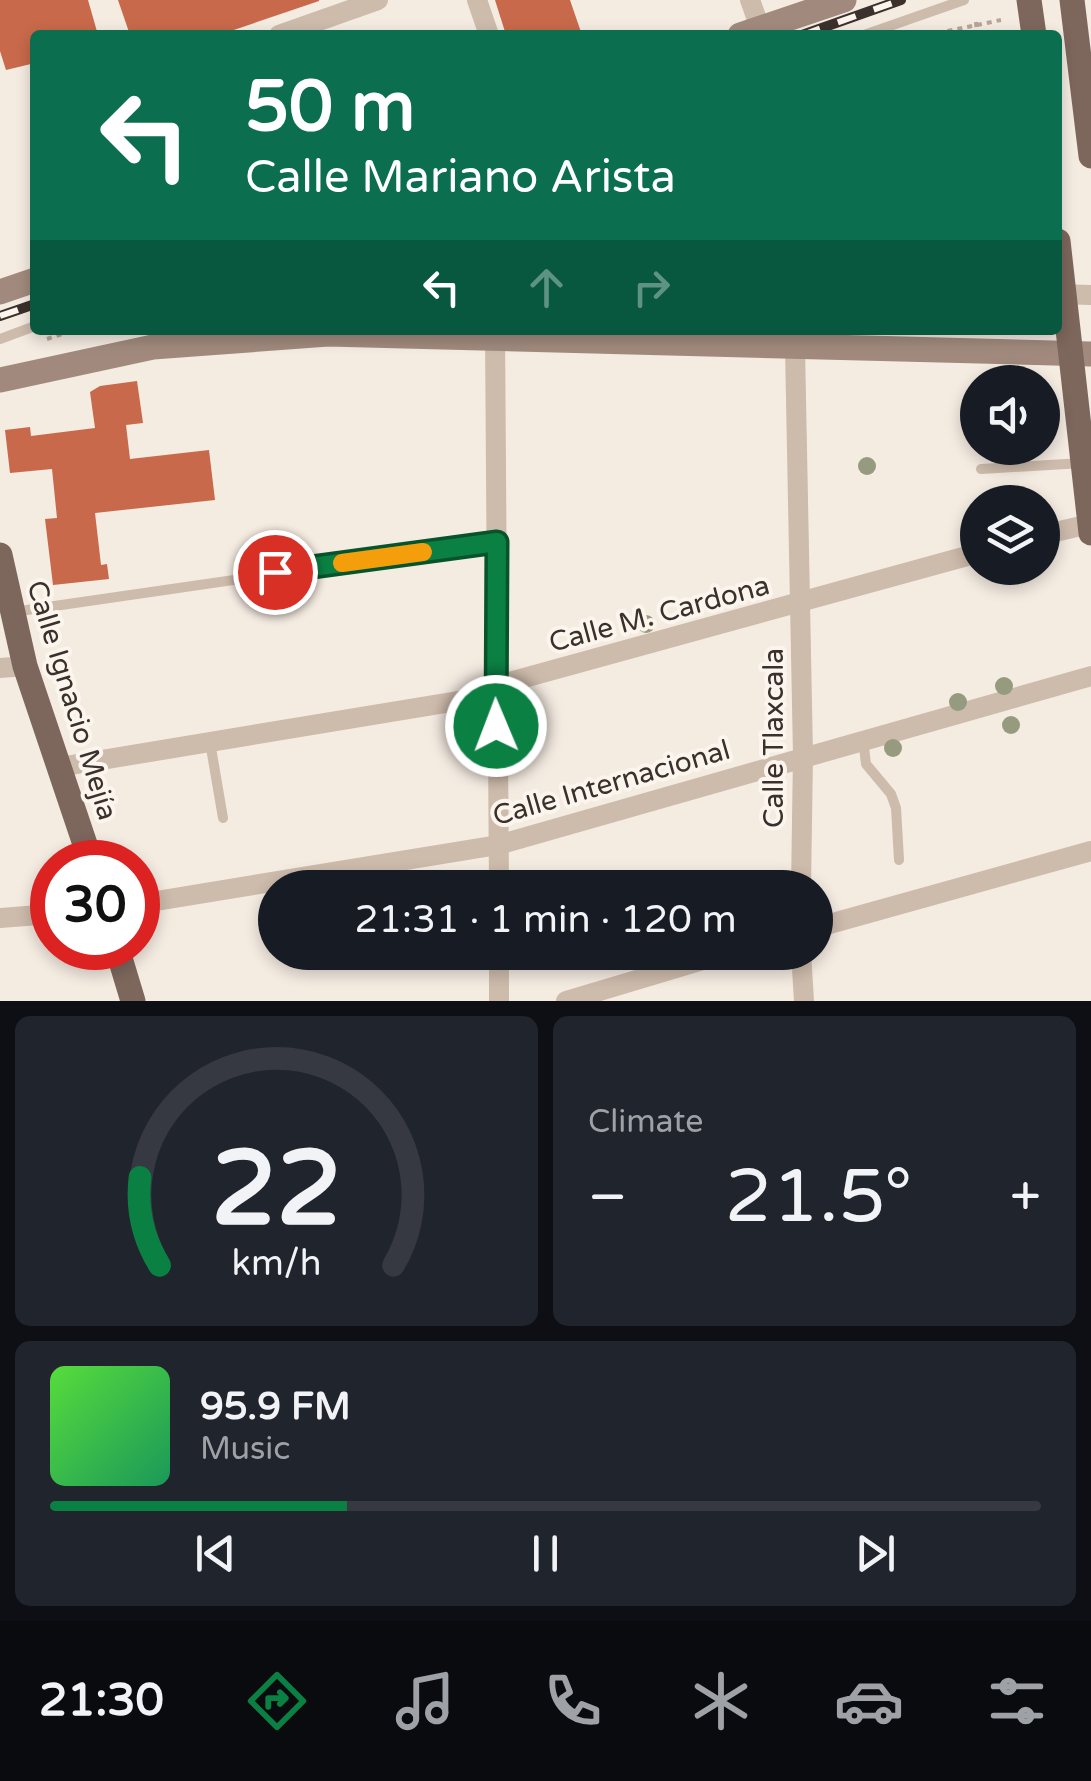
<!DOCTYPE html>
<html lang="en">
<head>
<meta charset="utf-8">
<style>
	:root { --surface:#171b24; --page:#20242c; --text:#f1f3f6; --muted:#9ea1a6; --line:#363941; --accent:#0b8043 }
	body { margin:0; font-family:"Varela Round",sans-serif; background:var(--page); color:var(--text); height:100vh; display:flex; flex-direction:column; font-size:38px; white-space:nowrap }
	* { box-sizing:border-box; margin:0 }
	p { font-size:32px; color:var(--muted) }
	.icon { flex:none; width:55px; height:55px; fill:none; stroke:currentColor; stroke-width:2; stroke-linecap:round; stroke-linejoin:round }
	.map { position:relative; height:1001px; overflow:hidden }
	.sheet { display:flex; flex-direction:column; gap:15px; padding:15px; background:#0d0f14; flex:1 }
	.sheet>* { flex:none }
	.banner { position:absolute; left:30px; top:30px; width:1032px; height:305px; border-radius:10px; box-shadow:0 5px 15px #0003; background:#0b6e4f; color:#fff; overflow:hidden }
	.tools { position:absolute; left:960px; top:365px; display:grid; gap:20px }
	.tools a { display:grid; place-items:center; width:100px; height:100px; border-radius:50%; background:var(--surface); box-shadow:0 5px 15px #0003; font-size:50px }
	.speed { position:absolute; left:30px; top:840px; display:flex; gap:20px; font-size:50px; font-weight:700; text-align:center }
	.speed>* { display:grid; place-content:center; width:130px; height:130px; border-radius:50%; background:var(--surface); box-shadow:0 5px 15px #0003; line-height:1 }
	.speed .limit { border:15px solid #d22; background:#fff; color:#111 }
	.pin { position:absolute; display:grid; place-items:center; width:85px; height:85px; color:#fff; margin:-42px; border:5px solid #fff; border-radius:50%; box-shadow:0 2px 10px #0007 }
	.me { position:absolute; width:110px; margin:-55px; rotate:359deg; stroke-linejoin:round; filter:drop-shadow(0 0 8px #0008) }
	.turn { display:flex; align-items:center; gap:35px; height:210px; padding:0 50px; font-size:45px }
	.turn .icon { width:130px; height:130px; stroke-width:2.5 }
	.turn b { display:block; font-size:70px; line-height:85px }
	.lanes { display:flex; align-items:center; height:95px; padding:0 50px; background:#0003; justify-content:center; gap:50px; direction:ltr }
	.lanes .off { opacity:.35 }
	.big { font-size:75px; font-weight:600; line-height:1.1 }
	.sheet .card { flex:1; display:flex; flex-direction:column; justify-content:center; gap:15px; min-width:0; padding:0 35px; border-radius:15px; background:var(--page) }
	.sheet .dial { align-items:center; gap:0 }
	.dial svg { height:260px; overflow:visible; fill:none; stroke:var(--line); stroke-width:7; stroke-linecap:round; text-anchor:middle }
	.dial text { fill:var(--text); stroke:none }
	.song { display:flex; align-items:center; gap:30px }
	.cover { width:120px; height:120px; border-radius:15px; background:linear-gradient(135deg,hsl(110 70% 55%),hsl(150 70% 35%)) }
	.played { height:10px; border-radius:5px; background:linear-gradient(90deg,var(--accent) 30%,var(--line) 30%) }
	.keys { display:flex; justify-content:space-around; direction:ltr }
	.heat { display:flex; justify-content:space-between; align-items:center; font-size:55px; direction:ltr }
	.sheet .tiles { flex:1; display:grid; gap:15px; grid-template-columns:1fr 1fr }
	.card:last-child { grid-column:span 2 }
	.trip { position:absolute; left:258px; top:870px; width:575px; height:100px; border-radius:50px; background:var(--surface); box-shadow:0 5px 15px #0003; font-weight:600; line-height:100px; text-align:center }
	.tabs { display:flex; height:160px; justify-content:space-around; align-items:center; background:#090b0e; color:var(--muted) }
	.tabs .icon { width:70px; height:70px }
	.tabs .selected { color:var(--accent) }
	.tabs b { font-size:45px; color:var(--text) }
	.map>svg:first-child { display:block }
	.building { fill:#c8694b }
	.lines { fill:none; stroke-linecap:round; stroke-linejoin:round }
	.path { stroke:#b9a596; stroke-width:4; stroke-dasharray:5 5; stroke-linecap:butt }
	.service { stroke:#cdbbac; stroke-width:10 }
	.minor { stroke:#cdbbac; stroke-width:20 }
	.secondary { stroke:#a18a7d; stroke-width:25 }
	.primary { stroke:#7d675c; stroke-width:25 }
	.rail-casing { stroke:#3b302b; stroke-width:10 }
	.rail { stroke:#fbf5ee; stroke-width:6; stroke-dasharray:19; stroke-linecap:butt }
	.tree { fill:#969b7f }
	.route-casing { stroke:#07532c; stroke-width:25 }
	.route { stroke:#0b8043; stroke-width:18 }
	.slow { stroke:#f59e0b; stroke-width:18 }
	.labels { text-anchor:middle; stroke-width:8; stroke-linejoin:round; paint-order:stroke }
	.street-label { font-size:28px; fill:#3b302b; stroke:#fbf5ee }
</style>
</head>
<body>
<div class="map">
<svg width="1091" height="1001" viewBox="0 0 1091 1001">
	<rect width="100%" height="100%" fill="#f4ebe1"/>
	<g class="building">
		<path d="M0,0H88L98,35H35V63L6,70L0,51Z"/>
		<path d="M118,0H319V1L219,35H130Z"/>
		<path d="M495,0H570L582,35H506Z"/>
		<path d="M137,381L143,423L126,425L130,459L209,450L215,500L95,513L101,565L107,564L109,579L53,585L45,519L57,518L52,469L10,473L5,430L30,427L31,436L95,428L90,392L100,386Z"/>
	</g>
	<g class="lines">
		<g class="path">
			<path d="M976,22L977,35"/>
			<path d="M928,35L1001,20"/>
			<path d="M47,339L75,330"/>
		</g>
		<g class="service">
			<path d="M864,35L964,0"/>
			<path d="M0,339L35,326"/>
			<path d="M981,469L1082,463"/>
			<path d="M13,612L496,542"/>
			<path d="M863,739L866,764L891,794L896,808L899,860"/>
			<path d="M210,742L223,818"/>
		</g>
		<g class="minor">
			<path d="M477,0L489,35"/>
			<path d="M750,0L760,28"/>
			<path d="M279,35L378,0"/>
			<path d="M1058,294L1091,295"/>
			<path d="M495,330L499,888"/>
			<path d="M795,348L803,755L801,888"/>
			<path d="M1042,535L1090,524"/>
			<path d="M0,668L25,666"/>
			<path d="M59,767L470,699L495,686L978,553"/>
			<path d="M138,904L498,845L1091,676"/>
			<path d="M0,918L52,914"/>
			<path d="M815,928L1091,851"/>
			<path d="M499,952V1001"/>
			<path d="M801,952L804,1001"/>
			<path d="M566,1001L730,952"/>
		</g>
		<g class="secondary">
			<path d="M740,35L844,0"/>
			<path d="M0,292L35,280"/>
			<path d="M0,380L153,347L328,334L1091,354"/>
		</g>
		<g class="primary">
			<path d="M1029,0L1034,35"/>
			<path d="M1072,0L1091,156"/>
			<path d="M1058,241L1091,533"/>
			<path d="M0,555L25,666L91,862"/>
			<path d="M117,948L133,1001"/>
		</g>
		<defs>
			<g id="rail">
				<path d="M802,35L901,0"/>
				<path d="M0,316L35,304"/>
			</g>
		</defs>
		<use href="#rail" class="rail-casing"/>
		<use href="#rail" class="rail"/>
	</g>
	<g class="tree">
		<circle cx="867" cy="466" r="9"/>
		<circle cx="646" cy="624" r="9"/>
		<circle cx="1004" cy="686" r="9"/>
		<circle cx="958" cy="702" r="9"/>
		<circle cx="1011" cy="725" r="9"/>
		<circle cx="893" cy="748" r="9"/>
	</g>
	<g class="lines">
		<defs>
			<path id="route" d="M275,572L497,542L496,726"/>
		</defs>
		<use href="#route" class="route-casing"/>
		<use href="#route" class="route"/>
		<path class="slow" d="M342,563L423,552"/>
	</g>
	<g class="labels">
		<g class="street-label">
			<text transform="translate(659 613) rotate(-15)" y="10">Calle M. Cardona</text>
			<text transform="translate(73 700) rotate(73)" y="10">Calle Ignacio Mejía</text>
			<text transform="translate(773 738) rotate(-90)" y="10">Calle Tlaxcala</text>
			<text transform="translate(611 782) rotate(-16)" y="10">Calle Internacional</text>
		</g>
	</g>
</svg>
<div class="tools">
<a><svg class="icon" aria-label="sound" viewBox="0 0 24 24"><path d="M4 9h4l5-4v14l-5-4H4zM17 9q2 3 0 6"/></svg></a>
<a><svg class="icon" aria-label="layers" viewBox="0 0 24 24"><path d="M12 4l9 5-9 5-9-5zM3 14l9 5 9-5"/></svg></a>
</div>
<div class="speed"><div class="limit">30</div></div>
<div class="pin" style="left:275px;top:572px;background:#d93025"><svg class="icon" aria-label="arrive" viewBox="0 0 24 24"><path d="M6 21V4h12l-3 4 3 4H6"/></svg></div>
<svg class="me" style="left:496px;top:726px" viewBox="-20 -20 40 40"><circle r="17" fill="#0b8043" stroke="#fff" stroke-width="3"/><path d="M0-11L8 9 0 5-8 9z" fill="#fff"/></svg>
<div class="trip">21:31 · 1 min · 120 m</div>
<div class="banner">
<div class="turn"><svg class="icon" aria-label="left" viewBox="0 0 24 24"><path d="M17 20v-9H6M10 6l-5 5 5 5"/></svg><div><b>50 m</b>Calle Mariano Arista</div></div>
<div class="lanes"><svg class="icon" aria-label="left" viewBox="0 0 24 24"><path d="M17 20v-9H6M10 6l-5 5 5 5"/></svg><svg class="icon off" aria-label="ahead" viewBox="0 0 24 24"><path d="M12 20V5M6 11l6-6 6 6"/></svg><svg class="icon off" aria-label="right" viewBox="0 0 24 24"><path d="M7 20v-9h11M14 6l5 5-5 5"/></svg></div>
</div>
</div>
<section class="sheet">
<div class="tiles">
<div class="card dial"><svg viewBox="0 0 100 80">
<path d="M14 69A42 42 0 1 1 86 69"/>
<path d="M14 69A42 42 0 0 1 8 42" stroke="#0b8043"/>
<text x="50" y="56" font-size="32" font-weight="700">22</text>
<text x="50" y="72" font-size="11">km/h</text>
</svg></div>
<div class="card"><p>Climate</p>
<div class="heat"><a>−</a><b class="big">21.5°</b><a>+</a></div>
</div>
<div class="card">
<div class="song"><i class="cover"></i><div><b>95.9 FM</b><p>Music</p></div></div>
<div class="played"></div>
<div class="keys"><svg class="icon" aria-label="previous" viewBox="0 0 24 24"><path d="M18 5L8 12l10 7zM5 5v14"/></svg><svg class="icon" aria-label="pause" viewBox="0 0 24 24"><path d="M8 5v14M16 5v14"/></svg><svg class="icon" aria-label="next" viewBox="0 0 24 24"><path d="M6 5l10 7-10 7zM19 5v14"/></svg></div>
</div>
</div>
</section>
<nav class="tabs">
<b>21:30</b>
<svg class="icon selected" aria-label="directions" viewBox="0 0 24 24"><path d="M12 3l9 9-9 9-9-9zM9 14v-3h6M13 9l2 2-2 2"/></svg>
<svg class="icon" aria-label="music" viewBox="0 0 24 24"><path d="M9 18V5l10-2v13"/><circle cx="6" cy="18" r="3"/><circle cx="16" cy="16" r="3"/></svg>
<svg class="icon" aria-label="phone" viewBox="0 0 24 24"><path d="M5 4h4l2 5-3 2q2 4 5 5l2-3 5 2v4C11 20 4 13 5 4z"/></svg>
<svg class="icon" aria-label="climate" viewBox="0 0 24 24"><path d="M12 3v18M4 7l16 10M4 17L20 7"/></svg>
<svg class="icon" aria-label="car" viewBox="0 0 24 24"><path d="M5 17H2v-5l4-1 3-4h7l3 4 3 1v5h-3M9 17h6M6 11h13"/><circle cx="7" cy="17" r="2"/><circle cx="17" cy="17" r="2"/></svg>
<svg class="icon" aria-label="filters" viewBox="0 0 24 24"><path d="M4 7h16M4 17h16"/><circle cx="9" cy="7" r="2"/><circle cx="15" cy="17" r="2"/></svg>
</nav>
</body>
</html>
